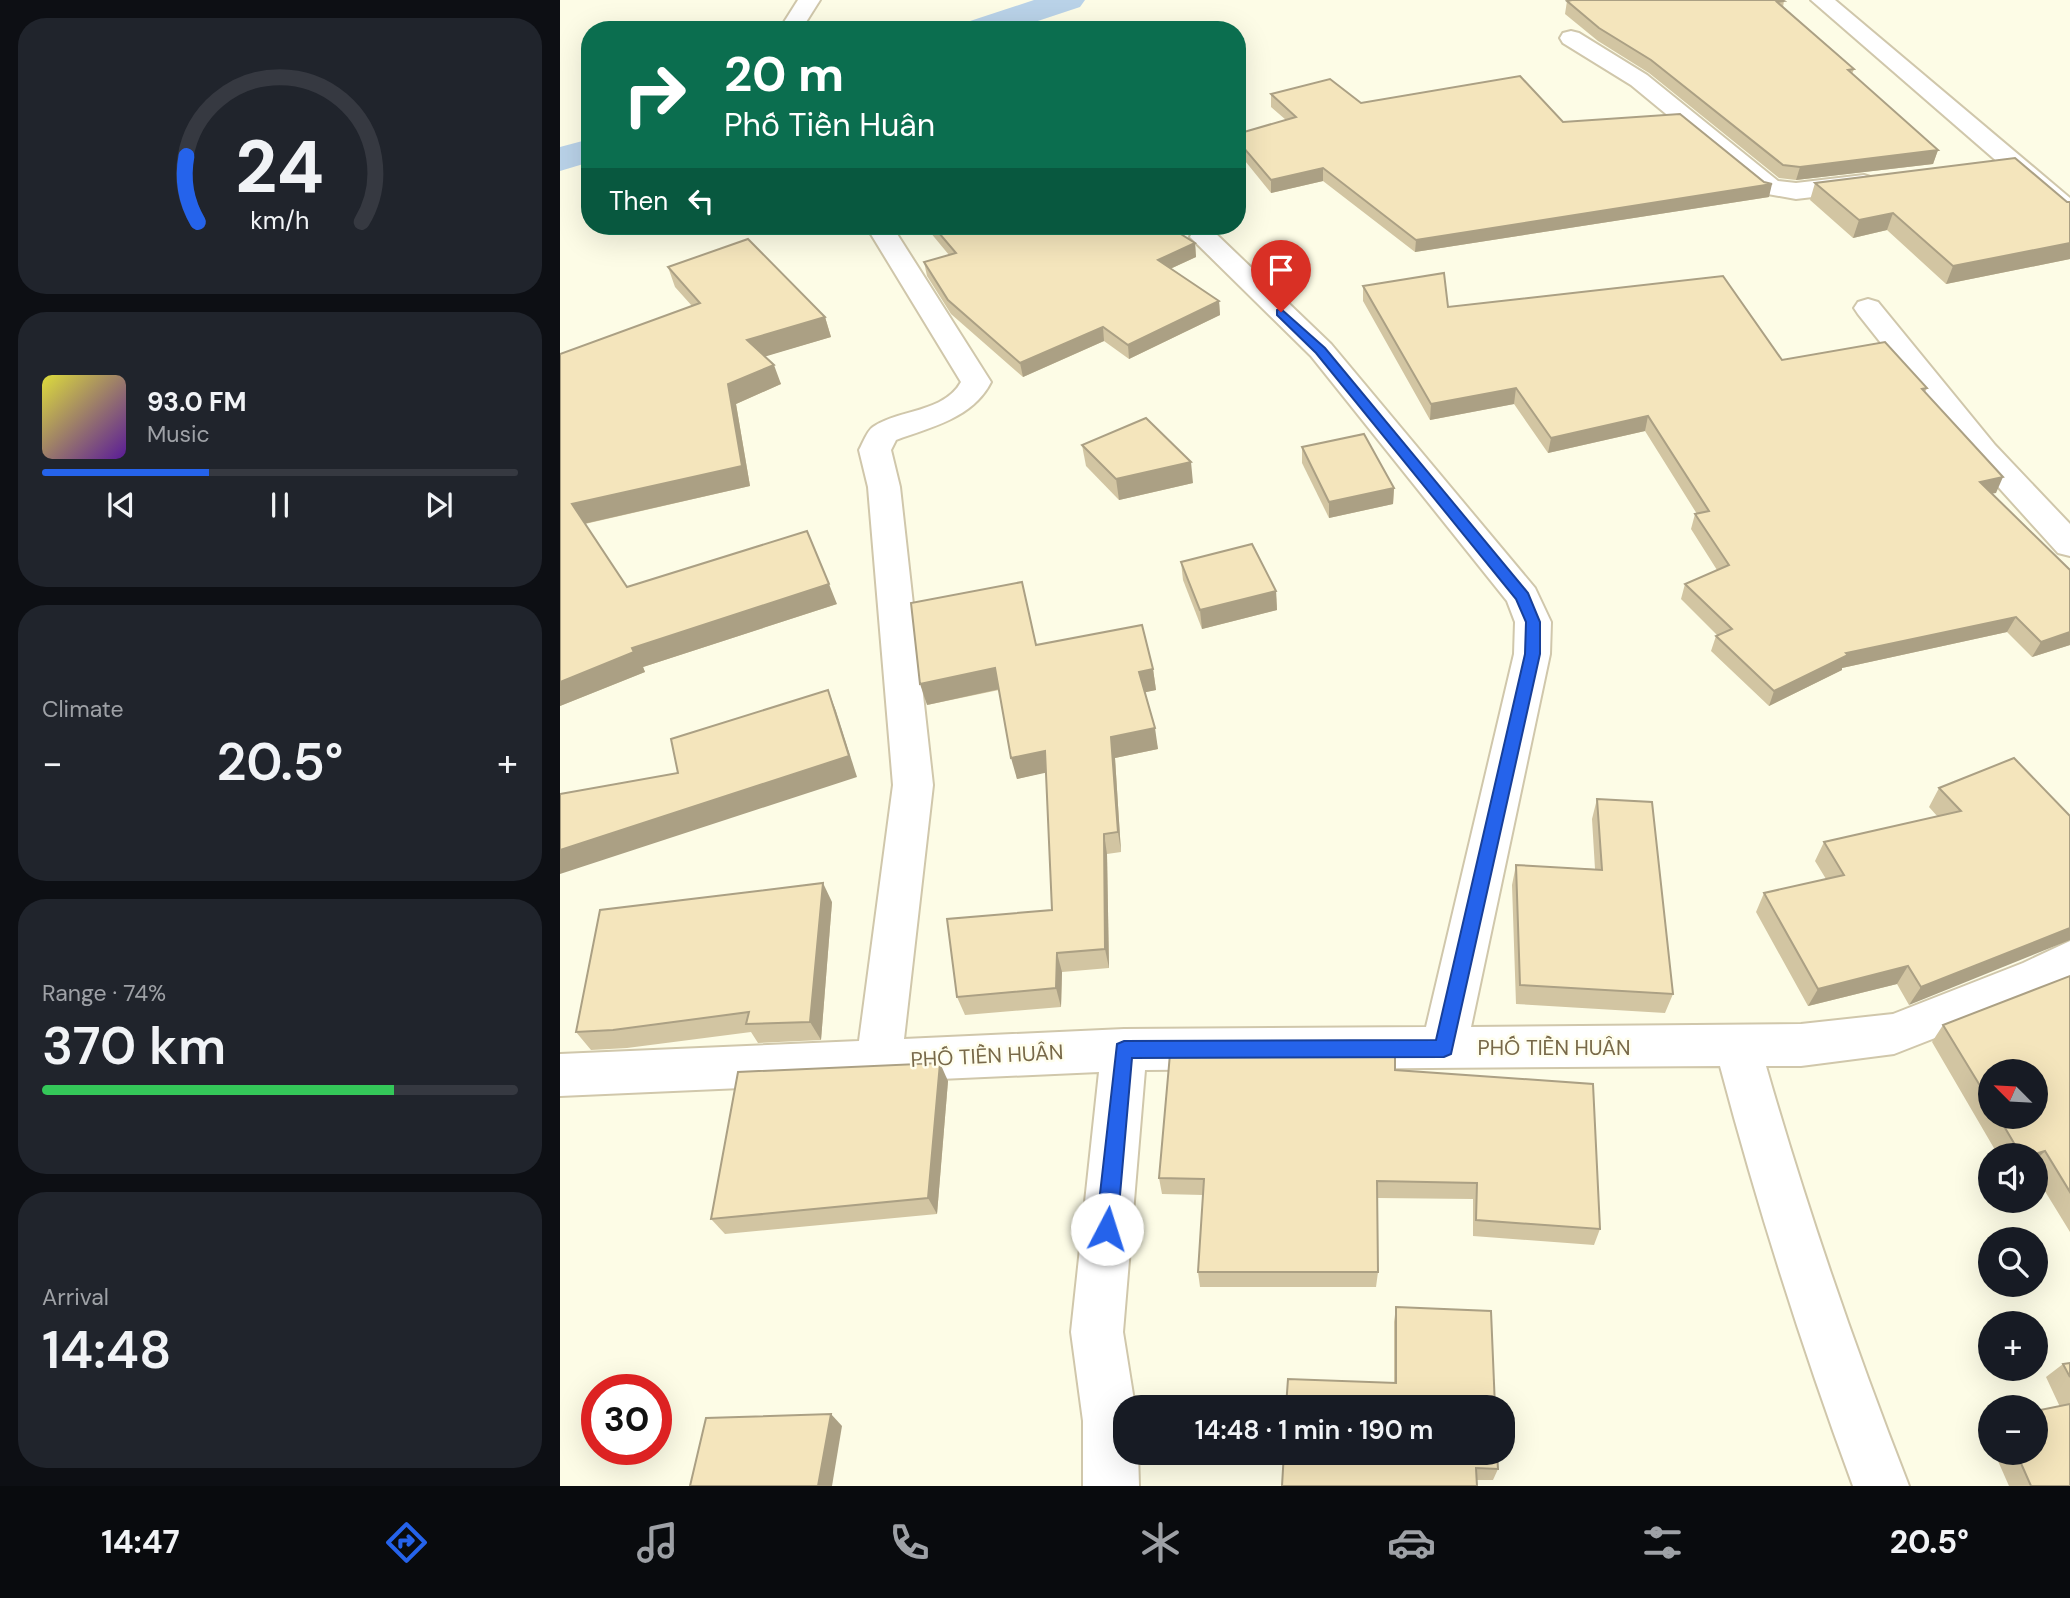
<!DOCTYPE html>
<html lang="en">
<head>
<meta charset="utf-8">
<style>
	:root { --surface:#171b24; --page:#20242c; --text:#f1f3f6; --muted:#9ea1a6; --line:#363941; --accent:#2563eb }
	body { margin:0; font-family:"DM Sans",sans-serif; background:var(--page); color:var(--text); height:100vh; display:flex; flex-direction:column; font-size:26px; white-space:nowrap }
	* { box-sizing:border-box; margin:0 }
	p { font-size:23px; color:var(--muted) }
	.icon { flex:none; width:38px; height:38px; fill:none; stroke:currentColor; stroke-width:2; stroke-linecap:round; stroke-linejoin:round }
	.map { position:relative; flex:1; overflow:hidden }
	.panel { display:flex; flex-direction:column; gap:18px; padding:18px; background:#0d0f14; width:560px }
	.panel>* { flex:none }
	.banner { position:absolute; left:21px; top:21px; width:665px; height:214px; border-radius:28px; box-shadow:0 7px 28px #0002; background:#0b6e4f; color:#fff; overflow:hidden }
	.needle { width:46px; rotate:294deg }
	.tools { position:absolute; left:1418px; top:1059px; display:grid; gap:14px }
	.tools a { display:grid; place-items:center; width:70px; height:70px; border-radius:50%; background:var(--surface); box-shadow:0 7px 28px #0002; font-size:35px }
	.speed { position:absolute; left:21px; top:1374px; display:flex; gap:14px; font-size:35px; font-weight:700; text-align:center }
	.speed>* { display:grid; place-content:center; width:91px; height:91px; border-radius:50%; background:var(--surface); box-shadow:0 7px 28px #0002; line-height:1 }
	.speed .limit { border:10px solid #d22; background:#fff; color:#111 }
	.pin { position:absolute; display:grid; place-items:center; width:60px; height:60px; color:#fff; margin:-72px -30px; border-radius:50% 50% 50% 0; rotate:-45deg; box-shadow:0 0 7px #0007 }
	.pin .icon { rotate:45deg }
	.me { position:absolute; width:77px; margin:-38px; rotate:5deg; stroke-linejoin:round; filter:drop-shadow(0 0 5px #0008) }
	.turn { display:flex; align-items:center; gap:24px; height:147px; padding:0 28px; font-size:32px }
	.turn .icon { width:91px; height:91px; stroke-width:2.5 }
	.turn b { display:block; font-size:49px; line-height:60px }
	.then { display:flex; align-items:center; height:66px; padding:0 28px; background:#0003; gap:14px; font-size:26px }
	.big { font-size:52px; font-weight:600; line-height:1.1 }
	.panel .tile { flex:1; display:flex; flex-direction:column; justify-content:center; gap:10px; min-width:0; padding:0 24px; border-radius:28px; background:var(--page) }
	.panel .dial { align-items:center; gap:0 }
	.dial svg { height:182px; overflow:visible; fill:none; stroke:var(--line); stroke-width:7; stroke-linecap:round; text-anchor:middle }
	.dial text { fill:var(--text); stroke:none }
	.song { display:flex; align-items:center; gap:21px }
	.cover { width:84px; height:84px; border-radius:10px; background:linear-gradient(135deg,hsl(60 70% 55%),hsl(270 70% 35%)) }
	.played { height:7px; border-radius:4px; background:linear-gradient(90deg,var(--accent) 35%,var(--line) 35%) }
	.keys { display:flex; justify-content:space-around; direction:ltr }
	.heat { display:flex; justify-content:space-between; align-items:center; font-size:38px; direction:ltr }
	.charge { height:10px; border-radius:5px; background:linear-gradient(90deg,#34c759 74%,var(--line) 0) }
	.trip { position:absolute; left:553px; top:1395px; width:402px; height:70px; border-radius:28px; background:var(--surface); box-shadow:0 7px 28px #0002; font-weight:600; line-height:70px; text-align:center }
	.menu { display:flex; height:112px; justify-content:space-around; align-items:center; background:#090b0e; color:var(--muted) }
	.menu .icon { width:49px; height:49px }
	.menu .selected { color:var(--accent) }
	.menu b { font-size:32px; color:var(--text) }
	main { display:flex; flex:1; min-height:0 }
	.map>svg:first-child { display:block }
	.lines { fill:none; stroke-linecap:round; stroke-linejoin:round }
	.canal { fill:#b9d2e8; fill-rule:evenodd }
	.minor-casing { stroke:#d0c7ab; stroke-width:4 }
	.minor { fill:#fff; fill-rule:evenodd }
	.wall { fill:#d2c5a2; fill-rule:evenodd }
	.shaded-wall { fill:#aba084 }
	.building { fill:#f4e5bc; stroke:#aba084; stroke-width:2 }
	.route { fill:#2563eb; stroke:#184099; stroke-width:2 }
	.labels { text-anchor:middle; stroke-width:5; stroke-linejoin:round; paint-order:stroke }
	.street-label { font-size:21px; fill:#786949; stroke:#fffeed }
</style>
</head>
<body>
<main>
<section class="panel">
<div class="tile dial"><svg viewBox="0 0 100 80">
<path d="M14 69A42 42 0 1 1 86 69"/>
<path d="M14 69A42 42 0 0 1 9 40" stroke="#2563eb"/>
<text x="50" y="56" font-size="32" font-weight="700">24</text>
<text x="50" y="72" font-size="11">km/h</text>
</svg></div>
<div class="tile">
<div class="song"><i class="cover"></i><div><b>93.0 FM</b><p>Music</p></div></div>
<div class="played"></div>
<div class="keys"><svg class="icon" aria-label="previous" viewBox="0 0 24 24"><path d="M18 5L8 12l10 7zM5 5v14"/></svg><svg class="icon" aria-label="pause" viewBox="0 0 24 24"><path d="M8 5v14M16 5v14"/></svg><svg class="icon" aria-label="next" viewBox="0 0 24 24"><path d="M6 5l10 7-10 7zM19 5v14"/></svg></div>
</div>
<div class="tile"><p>Climate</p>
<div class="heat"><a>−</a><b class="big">20.5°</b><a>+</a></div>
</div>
<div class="tile"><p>Range · 74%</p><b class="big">370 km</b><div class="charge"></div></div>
<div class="tile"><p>Arrival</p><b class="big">14:48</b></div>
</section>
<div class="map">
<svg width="1510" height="1486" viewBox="0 0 1510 1486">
	<rect width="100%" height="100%" fill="#fdfce6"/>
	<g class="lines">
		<g class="canal">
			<path d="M474,0H525L520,7L451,30H399L404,23Z"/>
			<path d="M30,139V162L0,171V147Z"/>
		</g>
		<defs>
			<g id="minor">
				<path d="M238,0H260L241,30H219Z"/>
				<path d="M1251,0H1275L1510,198V219L1501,217Z"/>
				<path d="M1011,31L1019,33L1087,75L1218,181L1236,183L1304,175L1313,178L1317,183L1313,188L1304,191L1236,199L1202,193L1071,85L1003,43L1000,38L1003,33Z"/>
				<path d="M306,226H332L431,382C413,418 371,427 336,440L331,450L340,487L373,785L344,1039L564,1029L866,1027L954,654L955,622L947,601L751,356L630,237L633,231L643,229L653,231L771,344L975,588L991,622L990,654L911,1027L1241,1024L1333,1014L1463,963L1510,941V982L1495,991L1334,1054L1241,1066H1206C1247,1209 1295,1348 1349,1486H1293C1242,1348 1198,1209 1160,1066L585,1070L563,1332L575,1407H565V1452H578L579,1486H523V1421L511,1332L539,1072L0,1096V1054L299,1041L333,785L308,487L299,450C303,443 307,431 313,427C339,409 384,413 401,382Z"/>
				<path d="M1308,299L1318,302L1435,445L1510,524V556L1498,553L1413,459L1298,314L1294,308L1298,302Z"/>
			</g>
		</defs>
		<use href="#minor" class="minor-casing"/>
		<use href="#minor" class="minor"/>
	</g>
	<g class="wall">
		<path d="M1007,1H1224L1223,7L1294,69L1292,74L1378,150L1373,164L1236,180L1219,178L1089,73L1038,41L1005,14Z"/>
		<path d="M711,94L1003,122L1209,197L855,252L763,181L711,193L677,151V134L726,120L711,107Z"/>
		<path d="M1255,183L1510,202V259L1386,284L1327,230L1293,238L1250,200Z"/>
		<path d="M365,226H488L495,232L635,243L636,257L610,269L659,301L660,315L569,359L544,341L463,377L391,314L367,276L364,262L389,255Z"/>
		<path d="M108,267L265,317L271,337L205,356L221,384L176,404L190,486L25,524L67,587L277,604L83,667L85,672L0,706L1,354L132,306L115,287Z"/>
		<path d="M803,286L888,307L1222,360L1367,388L1365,392L1436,493H1432L1510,570V645L1472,657L1447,632L1282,668V670L1209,706L1151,651L1156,636H1158L1121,599L1125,584L1157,570L1131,529L1135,514H1137L1085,431L988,453L954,404L870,420L803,301Z"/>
		<path d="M522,445L633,483L559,500L526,466Z"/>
		<path d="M742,447L834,488L833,504L769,518L742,463Z"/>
		<path d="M621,562L716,591L717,610L642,629L623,580Z"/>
		<path d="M476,645L593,669L596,690L585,692L598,749L555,758L561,852L547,854L549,968L502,972L501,1007L405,1015L397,997L492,910L486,772L457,779L439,690L367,705Z"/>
		<path d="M1379,788L1510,816L1349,1005L1337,984L1248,1006L1196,912L1204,893L1266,879L1255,861L1264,842L1378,817L1369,807Z"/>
		<path d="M1037,799L1113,994L1105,1013L956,1004L952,885L956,865L1035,869L1032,819Z"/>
		<path d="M272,902L261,1040L198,1043L191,1032L67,1048L31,1050L16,1032Z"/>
		<path d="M1510,976V1232L1475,1175V1155H1438L1372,1042L1383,1025ZM1430,1071L1475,1116H1430Z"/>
		<path d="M835,1070L1040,1229L1034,1245L913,1236V1199L817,1198L818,1272L816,1287H640L638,1272L643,1195L602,1194L599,1178Z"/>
		<path d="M388,1081L377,1214L165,1234L151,1219Z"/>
		<path d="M836,1307L935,1407L834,1383V1322Z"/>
		<path d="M1510,1363V1486H1449L1434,1452H1475L1500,1407L1486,1377L1503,1364Z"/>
		<path d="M1430,1426V1443L1424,1431Z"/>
		<path d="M724,1452L938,1469L933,1480H917Z"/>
	</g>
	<g class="shaded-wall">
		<path d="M1378,150L1373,164L1236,180L1240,167Z"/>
		<path d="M763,168V181L711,193V180Z"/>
		<path d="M1212,184L1209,197L855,252L856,240Z"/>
		<path d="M1333,213L1327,230L1293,238L1299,220Z"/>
		<path d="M635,243L636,257L599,274L598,260Z"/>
		<path d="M1510,243V259L1386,284L1393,266Z"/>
		<path d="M659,301L660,315L569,359L568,345Z"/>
		<path d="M265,317L271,337L194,360L187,340Z"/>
		<path d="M543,327L544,341L463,377L460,363Z"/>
		<path d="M214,365L221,384L176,404L190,486L23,524L12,504L168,384Z"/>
		<path d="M956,388L954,404L870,420L871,404Z"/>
		<path d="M1088,416L1085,431L988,453L991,438Z"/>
		<path d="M631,462L633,483L559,500L556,479Z"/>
		<path d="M1443,477L1436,493L1413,497L1420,482Z"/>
		<path d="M834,488L833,504L769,518V502Z"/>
		<path d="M269,584L277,604L83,667L85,672L0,706V682L72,648Z"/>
		<path d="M716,591L717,610L642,629L640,610Z"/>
		<path d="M1456,617L1447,632L1282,668V670L1209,706L1214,691L1286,653Z"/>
		<path d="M1510,632V645L1472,657L1481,642Z"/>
		<path d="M435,668L440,689L367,705L360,684Z"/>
		<path d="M593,669L596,690L582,693L579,672Z"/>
		<path d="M268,690L276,711L297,777L0,874V850Z"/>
		<path d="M595,728L598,749L555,758L561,852L558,832L551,737Z"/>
		<path d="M485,751L489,772L457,779L451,758Z"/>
		<path d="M544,834L547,854L549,968L545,949Z"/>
		<path d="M263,883L272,902L261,1040L250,1022Z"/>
		<path d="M1510,928V940L1349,1005L1361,987Z"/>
		<path d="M497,953L502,972L501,1007L496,988Z"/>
		<path d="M1348,966L1337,984L1248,1006L1258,989Z"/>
		<path d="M380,1063L388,1081L377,1214L368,1198Z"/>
		<path d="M1485,1151L1475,1161V1155H1471Z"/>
		<path d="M271,1414L282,1426L272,1486H258Z"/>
	</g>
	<g class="building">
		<path d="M1012,0H1222L1224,1L1217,2L1294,69L1288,70L1378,150L1240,167L1223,165L1091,60L1039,28L1007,1Z"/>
		<path d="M960,76L1003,122L1120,114L1204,182L1212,184L856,240L763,168L711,180L677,140V134L736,117L711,94L770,79L801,103Z"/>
		<path d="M1455,158L1507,202H1510V243L1393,266L1333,213L1299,220L1255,183Z"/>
		<path d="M373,226H488L495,232L511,226H608L635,243L598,260L659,301L568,345L543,327L460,363L388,300L364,262L396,253Z"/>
		<path d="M188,239L265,317L187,340L214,365L168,384L182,466L12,504L67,587L247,531L269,584L72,648L74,652L0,682V354L140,303L108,267Z"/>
		<path d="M884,273L888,307L1163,276L1222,360L1325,342L1367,388L1362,389L1443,477L1420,482L1510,570V632L1481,642L1456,617L1286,653L1288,655L1214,691L1156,636L1172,629L1125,584L1169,565L1135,514L1149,511L1088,416L991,438L956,388L871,404L803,286Z"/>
		<path d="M586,418L631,462L556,479L522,445Z"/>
		<path d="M804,434L834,488L769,502L742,447Z"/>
		<path d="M692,544L716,591L640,610L621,562Z"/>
		<path d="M462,582L476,645L582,625L593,669L579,672L595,728L551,737L558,832L544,834L545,949L497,953L496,988L397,997L387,919L492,910L485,751L451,758L435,668L360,684L351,603Z"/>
		<path d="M268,690L289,756L0,850V794L118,773L111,739Z"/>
		<path d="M1454,758L1510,816V928L1361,987L1348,966L1258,989L1204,893L1284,875L1264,842L1401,811L1379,788Z"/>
		<path d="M1037,799L1092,802L1113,994L960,985L956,865L1042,870Z"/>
		<path d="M263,883L250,1022L186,1024L189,1012L53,1030L16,1032L40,910Z"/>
		<path d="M1510,976V1192L1485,1151L1471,1155H1461L1438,1116H1475V1071H1430V1102L1383,1025Z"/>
		<path d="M835,1053V1070L1033,1084L1040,1229L916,1220L917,1183L817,1181L818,1272H638L644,1179L599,1178L610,1054Z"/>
		<path d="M380,1063L368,1198L151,1219L178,1072Z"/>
		<path d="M836,1307L931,1311L935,1407H726L728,1379L836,1383Z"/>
		<path d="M1510,1363V1377L1503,1364Z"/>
		<path d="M1510,1404V1486H1471L1456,1452H1475V1411Z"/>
		<path d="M271,1414L258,1486H130L146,1418Z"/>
		<path d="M724,1452H937L938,1469L916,1468L917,1486H722Z"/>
	</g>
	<path class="route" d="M721,309L765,348L968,593L980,622V654L891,1054L884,1057L572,1058L557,1229L554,1236L547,1239L539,1236L536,1229L557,1044L564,1041L876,1040L965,654L966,622L956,599L756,353L717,315V310Z"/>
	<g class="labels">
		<g class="street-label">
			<text x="994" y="1055">PHỐ TIỀN HUÂN</text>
			<text transform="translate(427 1056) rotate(-3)" y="7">PHỐ TIỀN HUÂN</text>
		</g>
	</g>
</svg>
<div class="tools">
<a><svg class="needle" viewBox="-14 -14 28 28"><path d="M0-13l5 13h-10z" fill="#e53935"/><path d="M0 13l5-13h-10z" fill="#9ea1a6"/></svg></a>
<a><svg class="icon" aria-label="sound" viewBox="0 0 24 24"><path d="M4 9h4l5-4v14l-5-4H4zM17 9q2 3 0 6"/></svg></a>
<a><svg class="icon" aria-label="search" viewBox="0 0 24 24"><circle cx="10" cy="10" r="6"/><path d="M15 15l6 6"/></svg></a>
<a>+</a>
<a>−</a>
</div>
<div class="speed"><div class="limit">30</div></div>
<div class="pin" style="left:721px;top:312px;background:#d93025"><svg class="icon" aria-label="arrive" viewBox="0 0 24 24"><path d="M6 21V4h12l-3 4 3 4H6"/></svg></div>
<svg class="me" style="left:547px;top:1229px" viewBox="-20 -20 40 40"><circle r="19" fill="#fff"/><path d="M0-13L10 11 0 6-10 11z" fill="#2563eb"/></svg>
<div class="trip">14:48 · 1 min · 190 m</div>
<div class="banner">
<div class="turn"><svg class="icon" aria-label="right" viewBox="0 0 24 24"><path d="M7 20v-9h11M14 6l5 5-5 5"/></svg><div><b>20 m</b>Phố Tiền Huân</div></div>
<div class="then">Then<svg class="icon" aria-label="left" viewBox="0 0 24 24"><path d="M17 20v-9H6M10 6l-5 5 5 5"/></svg></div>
</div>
</div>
</main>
<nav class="menu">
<b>14:47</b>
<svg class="icon selected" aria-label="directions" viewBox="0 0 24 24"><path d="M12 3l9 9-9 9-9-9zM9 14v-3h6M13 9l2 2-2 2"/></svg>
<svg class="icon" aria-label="music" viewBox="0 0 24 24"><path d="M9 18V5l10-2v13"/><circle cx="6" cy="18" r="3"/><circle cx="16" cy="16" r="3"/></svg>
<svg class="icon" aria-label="phone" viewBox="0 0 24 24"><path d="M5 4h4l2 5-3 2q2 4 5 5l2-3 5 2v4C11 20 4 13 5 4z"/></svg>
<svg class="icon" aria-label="climate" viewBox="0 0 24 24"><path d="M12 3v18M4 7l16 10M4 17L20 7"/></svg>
<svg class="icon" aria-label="car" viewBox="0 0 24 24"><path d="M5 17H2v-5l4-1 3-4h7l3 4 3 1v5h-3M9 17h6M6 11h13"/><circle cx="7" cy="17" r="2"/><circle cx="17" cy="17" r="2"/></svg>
<svg class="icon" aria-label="filters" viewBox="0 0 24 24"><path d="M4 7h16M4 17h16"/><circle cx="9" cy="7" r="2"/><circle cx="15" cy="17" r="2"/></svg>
<b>20.5°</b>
</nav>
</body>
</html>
